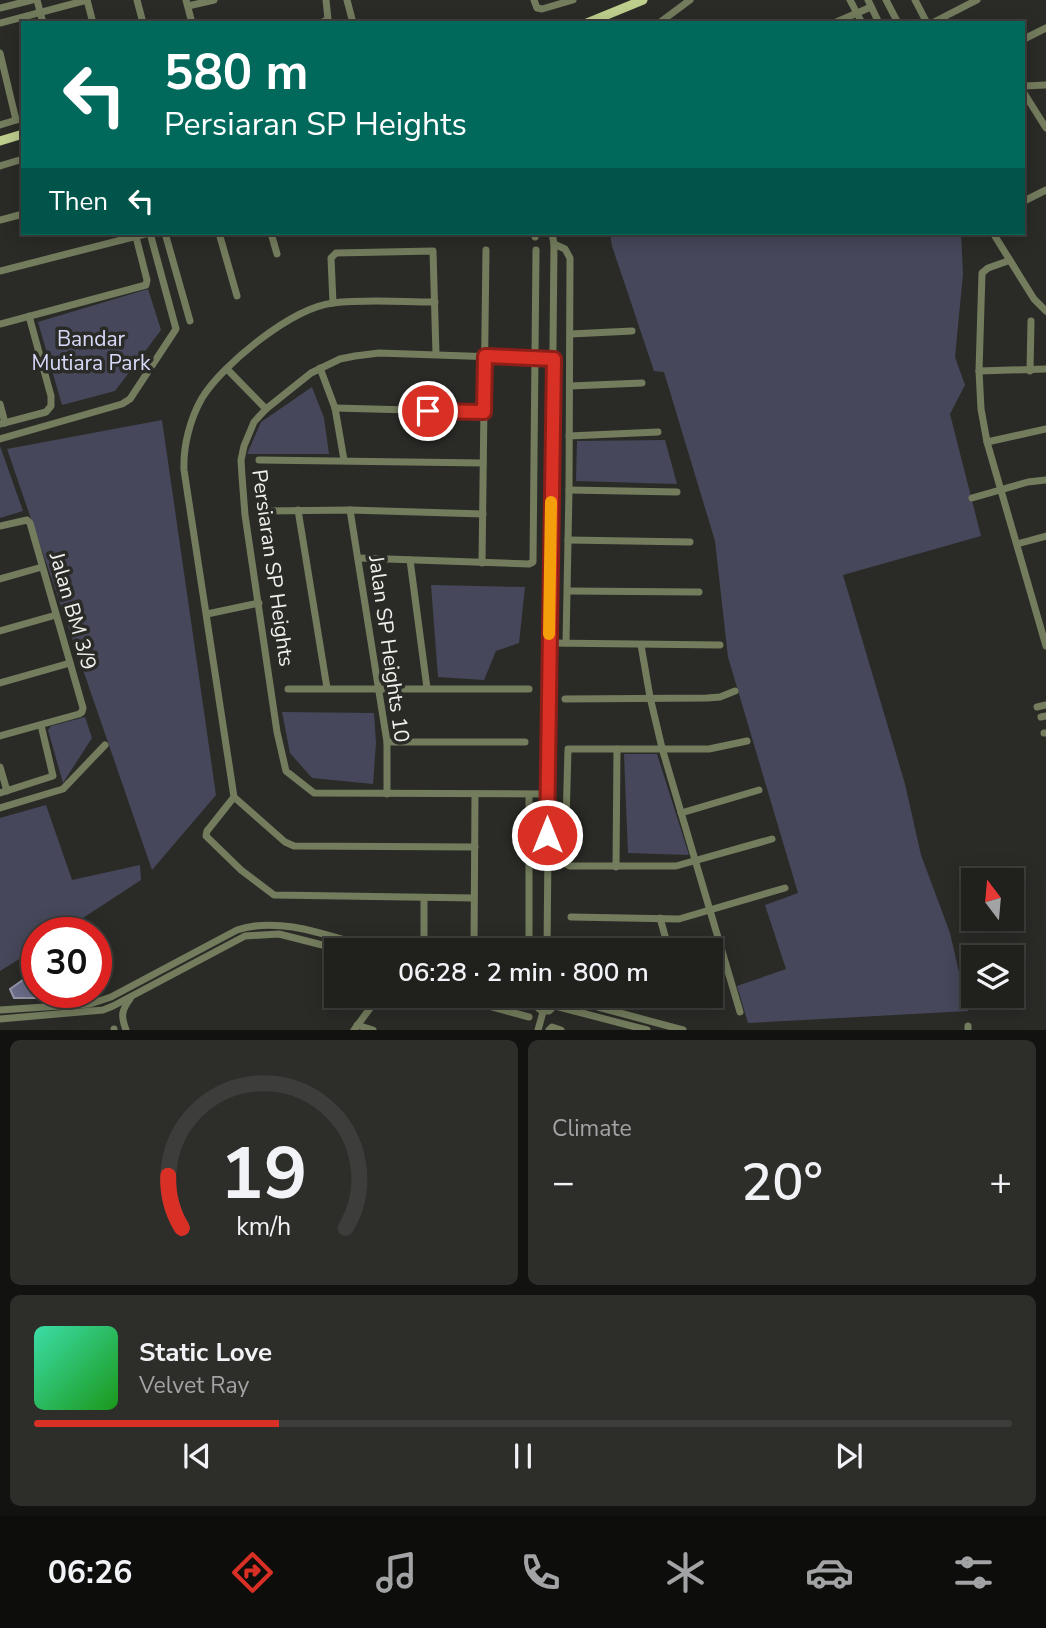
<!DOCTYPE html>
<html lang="en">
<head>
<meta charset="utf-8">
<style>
	:root { --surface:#20201d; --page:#2d2d2a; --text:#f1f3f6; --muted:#a2a3a4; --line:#3d3e3b; --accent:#d93025 }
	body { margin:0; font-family:"Nunito Sans",sans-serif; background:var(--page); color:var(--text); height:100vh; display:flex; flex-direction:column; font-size:26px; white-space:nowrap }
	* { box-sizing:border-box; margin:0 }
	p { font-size:23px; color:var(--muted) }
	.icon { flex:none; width:38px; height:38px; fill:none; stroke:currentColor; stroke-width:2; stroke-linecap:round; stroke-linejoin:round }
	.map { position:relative; height:1030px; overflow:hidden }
	.details { display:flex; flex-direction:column; gap:10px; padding:10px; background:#121210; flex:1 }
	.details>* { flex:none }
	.top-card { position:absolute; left:21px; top:21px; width:1004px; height:214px; border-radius:0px; box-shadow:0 4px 18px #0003,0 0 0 2px var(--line); background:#00695c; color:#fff; overflow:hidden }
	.needle { width:46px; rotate:344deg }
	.controls { position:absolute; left:961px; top:868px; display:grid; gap:14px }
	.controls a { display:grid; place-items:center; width:63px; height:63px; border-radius:0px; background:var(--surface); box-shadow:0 4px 18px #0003,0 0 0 2px var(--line); font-size:35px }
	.speed { position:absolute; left:21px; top:917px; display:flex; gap:14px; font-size:35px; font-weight:700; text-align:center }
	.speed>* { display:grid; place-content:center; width:91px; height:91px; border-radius:50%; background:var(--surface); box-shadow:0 4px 18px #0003,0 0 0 2px var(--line); line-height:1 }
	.speed .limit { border:10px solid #d22; background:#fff; color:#111 }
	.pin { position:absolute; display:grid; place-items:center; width:60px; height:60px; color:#fff; margin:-30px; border:4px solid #fff; border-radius:50%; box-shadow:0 2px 7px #0007 }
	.me { position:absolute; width:77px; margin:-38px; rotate:0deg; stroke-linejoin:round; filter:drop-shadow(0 0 5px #0008) }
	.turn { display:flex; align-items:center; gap:24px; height:147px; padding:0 28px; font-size:32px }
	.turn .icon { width:91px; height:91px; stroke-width:2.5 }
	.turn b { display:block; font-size:49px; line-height:60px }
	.then { display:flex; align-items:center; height:66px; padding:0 28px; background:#0003; gap:14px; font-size:26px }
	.big { font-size:52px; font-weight:600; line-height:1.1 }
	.details .tile { flex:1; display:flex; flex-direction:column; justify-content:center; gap:10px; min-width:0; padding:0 24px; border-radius:10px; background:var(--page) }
	.details .dial { align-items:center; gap:0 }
	.dial svg { height:182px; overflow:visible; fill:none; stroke:var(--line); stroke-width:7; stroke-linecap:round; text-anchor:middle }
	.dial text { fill:var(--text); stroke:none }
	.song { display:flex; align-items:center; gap:21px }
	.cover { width:84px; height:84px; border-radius:10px; background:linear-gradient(135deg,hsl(160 70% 55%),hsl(120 70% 35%)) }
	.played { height:7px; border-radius:4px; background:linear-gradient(90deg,var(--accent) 25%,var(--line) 25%) }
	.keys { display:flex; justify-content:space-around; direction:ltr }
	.heat { display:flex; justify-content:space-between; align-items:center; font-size:38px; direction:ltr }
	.details .tiles { flex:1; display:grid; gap:10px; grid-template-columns:1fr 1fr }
	.tile:last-child { grid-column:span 2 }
	.trip { position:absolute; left:324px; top:938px; width:399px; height:70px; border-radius:0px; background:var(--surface); box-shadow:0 4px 18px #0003,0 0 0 2px var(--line); font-weight:600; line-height:70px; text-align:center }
	.tabs { display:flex; height:112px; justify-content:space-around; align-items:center; background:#0d0d0c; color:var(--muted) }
	.tabs .icon { width:49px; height:49px }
	.tabs .current { color:var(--accent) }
	.tabs b { font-size:32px; color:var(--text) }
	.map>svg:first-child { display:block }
	.green { fill:#46475a }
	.water { fill:#6b6d89; stroke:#9395a7; stroke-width:2 }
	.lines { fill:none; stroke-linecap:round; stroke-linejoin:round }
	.minor { stroke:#737c5d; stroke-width:7 }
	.major { stroke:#bdce8d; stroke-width:9 }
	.route-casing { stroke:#8d1f18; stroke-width:18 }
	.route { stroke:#d93025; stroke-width:12 }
	.slow { stroke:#f59e0b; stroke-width:12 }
	.labels { text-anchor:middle; stroke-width:7; stroke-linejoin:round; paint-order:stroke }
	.park-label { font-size:21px; fill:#d8dafa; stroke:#2a2b27 }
	.street-label { font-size:21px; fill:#f0f1ee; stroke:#2a2b27 }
</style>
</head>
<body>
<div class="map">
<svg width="1046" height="1030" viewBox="0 0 1046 1030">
	<rect width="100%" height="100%" fill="#2a2b27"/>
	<g class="green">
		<path d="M610,233H961L963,274L955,357L965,385L950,414L981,536L843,575L905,784L921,855L950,933L968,1011L748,1023L737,986L786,969L765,905L798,893L728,657L715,541L664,372L654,371L612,246Z"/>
		<path d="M148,289L161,330L115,391L62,405L38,322Z"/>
		<path d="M312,387L324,418L329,454H247L261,422Z"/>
		<path d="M162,420L216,795L152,870L7,449Z"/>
		<path d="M665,440L677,484L576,481L577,441Z"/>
		<path d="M0,446L23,511L0,518Z"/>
		<path d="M431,585L525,587L519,643L496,651L484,680L438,677Z"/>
		<path d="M282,712L374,713L376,743L373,784L312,778L290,753Z"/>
		<path d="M85,717L92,738L63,783L48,730L51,726Z"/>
		<path d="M624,754H657L689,855L628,853Z"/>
		<path d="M46,805L72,880L140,865L141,880L60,933H37V948L0,971V818Z"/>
	</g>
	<path class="water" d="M37,970V992H96V978L102,992L87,998H14L10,989Z"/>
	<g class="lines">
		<g class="minor">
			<path d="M37,0L43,23"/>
			<path d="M87,0L93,23"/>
			<path d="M137,0L143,23"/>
			<path d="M186,0L192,23"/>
			<path d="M347,0L353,23"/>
			<path d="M534,0L537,8L542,9L573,0"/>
			<path d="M850,0L862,23"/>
			<path d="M868,0L879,23"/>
			<path d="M886,0L898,23"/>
			<path d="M915,0L927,23"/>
			<path d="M188,6L214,0"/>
			<path d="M0,8L32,0"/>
			<path d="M0,23L87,0"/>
			<path d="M321,23L328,19L326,0"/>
			<path d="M659,23L690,0"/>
			<path d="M834,23L871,7"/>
			<path d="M932,23L977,0"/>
			<path d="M1024,39L1046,28"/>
			<path d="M0,53L16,120"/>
			<path d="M1024,86L1046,85"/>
			<path d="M1024,93L1046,128"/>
			<path d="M0,125L23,118"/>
			<path d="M0,166L23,159"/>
			<path d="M1024,201L1046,190"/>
			<path d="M0,220L23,214"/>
			<path d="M165,233L190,321"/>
			<path d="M219,233L237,296"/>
			<path d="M271,233L277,254"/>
			<path d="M534,233L535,237"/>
			<path d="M993,233L1034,299L1046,311"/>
			<path d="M554,244L565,249L570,258L569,490L566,643"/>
			<path d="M1008,261L988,268L982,273L979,371L981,409L987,442L1046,646"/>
			<path d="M0,271L149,233"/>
			<path d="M435,302C402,302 366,299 333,303C292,308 224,363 202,398C190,419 183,446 184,470L234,797L285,842L294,846L475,847"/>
			<path d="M333,303L331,258L336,253L433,251L436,354"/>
			<path d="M0,324L146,285L147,280L135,233"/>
			<path d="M571,334L632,331"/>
			<path d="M320,368L335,408L344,460"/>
			<path d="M227,369L266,409"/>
			<path d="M979,371L1046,369"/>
			<path d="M1030,371L1031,321"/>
			<path d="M570,386L642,383"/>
			<path d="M0,404L5,423"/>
			<path d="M335,408L484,412"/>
			<path d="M0,424L46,412L51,406V396L29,316"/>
			<path d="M569,436L658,432"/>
			<path d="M0,439L122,404L130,399L176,329L150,233"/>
			<path d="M987,442L1046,429"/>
			<path d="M259,460L483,463"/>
			<path d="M569,490L677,492"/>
			<path d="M972,498L1028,482L1046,480"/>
			<path d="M298,510L327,688"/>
			<path d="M350,510L387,742V794"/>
			<path d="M267,511L350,510L483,514"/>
			<path d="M0,526L27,520L30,523L83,708L82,712L79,714L0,736"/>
			<path d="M568,540L690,542"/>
			<path d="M1017,544L1046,536"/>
			<path d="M358,558L529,564L533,562L536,250"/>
			<path d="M410,560L427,688"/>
			<path d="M482,563L486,250"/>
			<path d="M0,579L42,567"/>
			<path d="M568,591L699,592"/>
			<path d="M207,614L259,603"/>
			<path d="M0,631L56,615"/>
			<path d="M549,643L720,645"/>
			<path d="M641,645L650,697L662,748L740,1012"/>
			<path d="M0,683L70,663"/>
			<path d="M288,689H529"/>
			<path d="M565,699L707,698L720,697L735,691"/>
			<path d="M1037,707L1046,705"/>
			<path d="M1041,717L1046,716"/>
			<path d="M1044,733H1046"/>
			<path d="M747,741L709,749H568L565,859L566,864L570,866H676L772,839"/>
			<path d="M387,742H525"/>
			<path d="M0,767L7,791"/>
			<path d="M0,793L53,776L41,725"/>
			<path d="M547,794L314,793L286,771L277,732L245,515L242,476L241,460L244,446L254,422L266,409L311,373L340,359L355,356L379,353L554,359"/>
			<path d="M234,797L207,831L206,836L241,870L274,895L474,898"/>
			<path d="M0,808L63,789L105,745"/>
			<path d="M681,813L759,790"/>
			<path d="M616,867L617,749"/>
			<path d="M424,898V950"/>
			<path d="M571,917L679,919L785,888"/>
			<path d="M660,918L669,950"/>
			<path d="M474,948L475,794"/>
			<path d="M529,950V795"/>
			<path d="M547,950L554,244L552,233"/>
			<path d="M452,996L529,1017"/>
			<path d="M515,996L533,1000"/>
			<path d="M533,996V1004L542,1011H549L557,1003"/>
			<path d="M557,996L683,1030"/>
			<path d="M683,996L686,1006"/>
			<path d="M555,1006L647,1030"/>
			<path d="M0,1010L90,1004L111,997L237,930C282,915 333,938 378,950"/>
			<path d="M0,1019L103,1010L113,1006L245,936L279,934L342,950"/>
			<path d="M357,1025L373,1030"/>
			<path d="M968,1026V1030"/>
			<path d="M114,1029V1030"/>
			<path d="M126,1030C121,1016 121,1011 130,999"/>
			<path d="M354,1030L379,996"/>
			<path d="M538,1030L543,1012"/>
			<path d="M549,1030L552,1027L561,1030"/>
		</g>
		<g class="major">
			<path d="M587,23L643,0"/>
			<path d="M0,141L23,134"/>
		</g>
	</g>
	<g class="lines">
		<defs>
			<path id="route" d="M428,411L484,412L485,356L554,359L547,835"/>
		</defs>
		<use href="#route" class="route-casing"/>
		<use href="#route" class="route"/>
		<path class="slow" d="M549,634L551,502"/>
	</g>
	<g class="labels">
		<g class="park-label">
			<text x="91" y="346">Bandar<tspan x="91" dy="24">Mutiara Park</tspan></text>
		</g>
		<g class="street-label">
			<text transform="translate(273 568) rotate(82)" y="7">Persiaran SP Heights</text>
			<text transform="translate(73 611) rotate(74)" y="7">Jalan BM 3/9</text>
			<text transform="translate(389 649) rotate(82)" y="7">Jalan SP Heights 10</text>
		</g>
	</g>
</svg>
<div class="controls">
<a><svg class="needle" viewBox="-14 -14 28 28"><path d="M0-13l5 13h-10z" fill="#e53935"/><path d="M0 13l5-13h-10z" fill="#a2a3a4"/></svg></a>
<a><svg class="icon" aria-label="layers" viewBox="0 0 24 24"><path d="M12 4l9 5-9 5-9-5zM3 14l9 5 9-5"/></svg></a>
</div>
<div class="speed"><div class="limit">30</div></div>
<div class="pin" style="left:428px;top:411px;background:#d93025"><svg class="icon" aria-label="arrive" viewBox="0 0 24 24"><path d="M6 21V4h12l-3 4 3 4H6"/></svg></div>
<svg class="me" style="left:547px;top:835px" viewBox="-20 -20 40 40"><circle r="17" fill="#d93025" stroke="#fff" stroke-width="3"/><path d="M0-11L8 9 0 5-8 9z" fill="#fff"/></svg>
<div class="trip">06:28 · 2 min · 800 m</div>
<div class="top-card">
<div class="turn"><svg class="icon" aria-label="left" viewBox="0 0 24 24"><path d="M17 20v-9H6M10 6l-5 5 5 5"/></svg><div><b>580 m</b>Persiaran SP Heights</div></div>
<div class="then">Then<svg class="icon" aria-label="left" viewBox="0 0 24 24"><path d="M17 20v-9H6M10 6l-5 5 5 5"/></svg></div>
</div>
</div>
<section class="details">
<div class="tiles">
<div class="tile dial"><svg viewBox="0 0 100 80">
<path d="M14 69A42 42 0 1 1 86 69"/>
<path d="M14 69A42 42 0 0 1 8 46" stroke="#d93025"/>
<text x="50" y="56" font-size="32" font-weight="700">19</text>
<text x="50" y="72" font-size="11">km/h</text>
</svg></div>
<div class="tile"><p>Climate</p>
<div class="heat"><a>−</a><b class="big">20°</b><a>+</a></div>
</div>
<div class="tile">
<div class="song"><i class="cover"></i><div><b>Static Love</b><p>Velvet Ray</p></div></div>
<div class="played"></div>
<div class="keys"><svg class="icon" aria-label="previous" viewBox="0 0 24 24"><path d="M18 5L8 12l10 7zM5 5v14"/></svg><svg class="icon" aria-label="pause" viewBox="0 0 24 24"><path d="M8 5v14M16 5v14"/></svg><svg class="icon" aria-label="next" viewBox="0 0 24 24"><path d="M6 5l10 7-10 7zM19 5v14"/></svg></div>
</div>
</div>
</section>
<nav class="tabs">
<b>06:26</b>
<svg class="icon current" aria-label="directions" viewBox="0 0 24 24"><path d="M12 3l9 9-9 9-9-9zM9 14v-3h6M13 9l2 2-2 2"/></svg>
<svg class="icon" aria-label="music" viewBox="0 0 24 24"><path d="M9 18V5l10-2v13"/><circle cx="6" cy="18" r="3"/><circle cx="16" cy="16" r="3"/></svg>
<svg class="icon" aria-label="phone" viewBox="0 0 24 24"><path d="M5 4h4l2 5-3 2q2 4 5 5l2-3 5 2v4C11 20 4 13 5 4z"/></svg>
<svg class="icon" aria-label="climate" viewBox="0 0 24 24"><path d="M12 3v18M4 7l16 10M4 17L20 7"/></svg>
<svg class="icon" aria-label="car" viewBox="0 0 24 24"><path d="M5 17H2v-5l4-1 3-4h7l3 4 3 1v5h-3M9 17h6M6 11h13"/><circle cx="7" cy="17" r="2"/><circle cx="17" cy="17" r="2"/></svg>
<svg class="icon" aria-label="filters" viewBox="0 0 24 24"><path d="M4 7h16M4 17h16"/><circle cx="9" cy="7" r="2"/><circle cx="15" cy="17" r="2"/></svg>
</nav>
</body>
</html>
